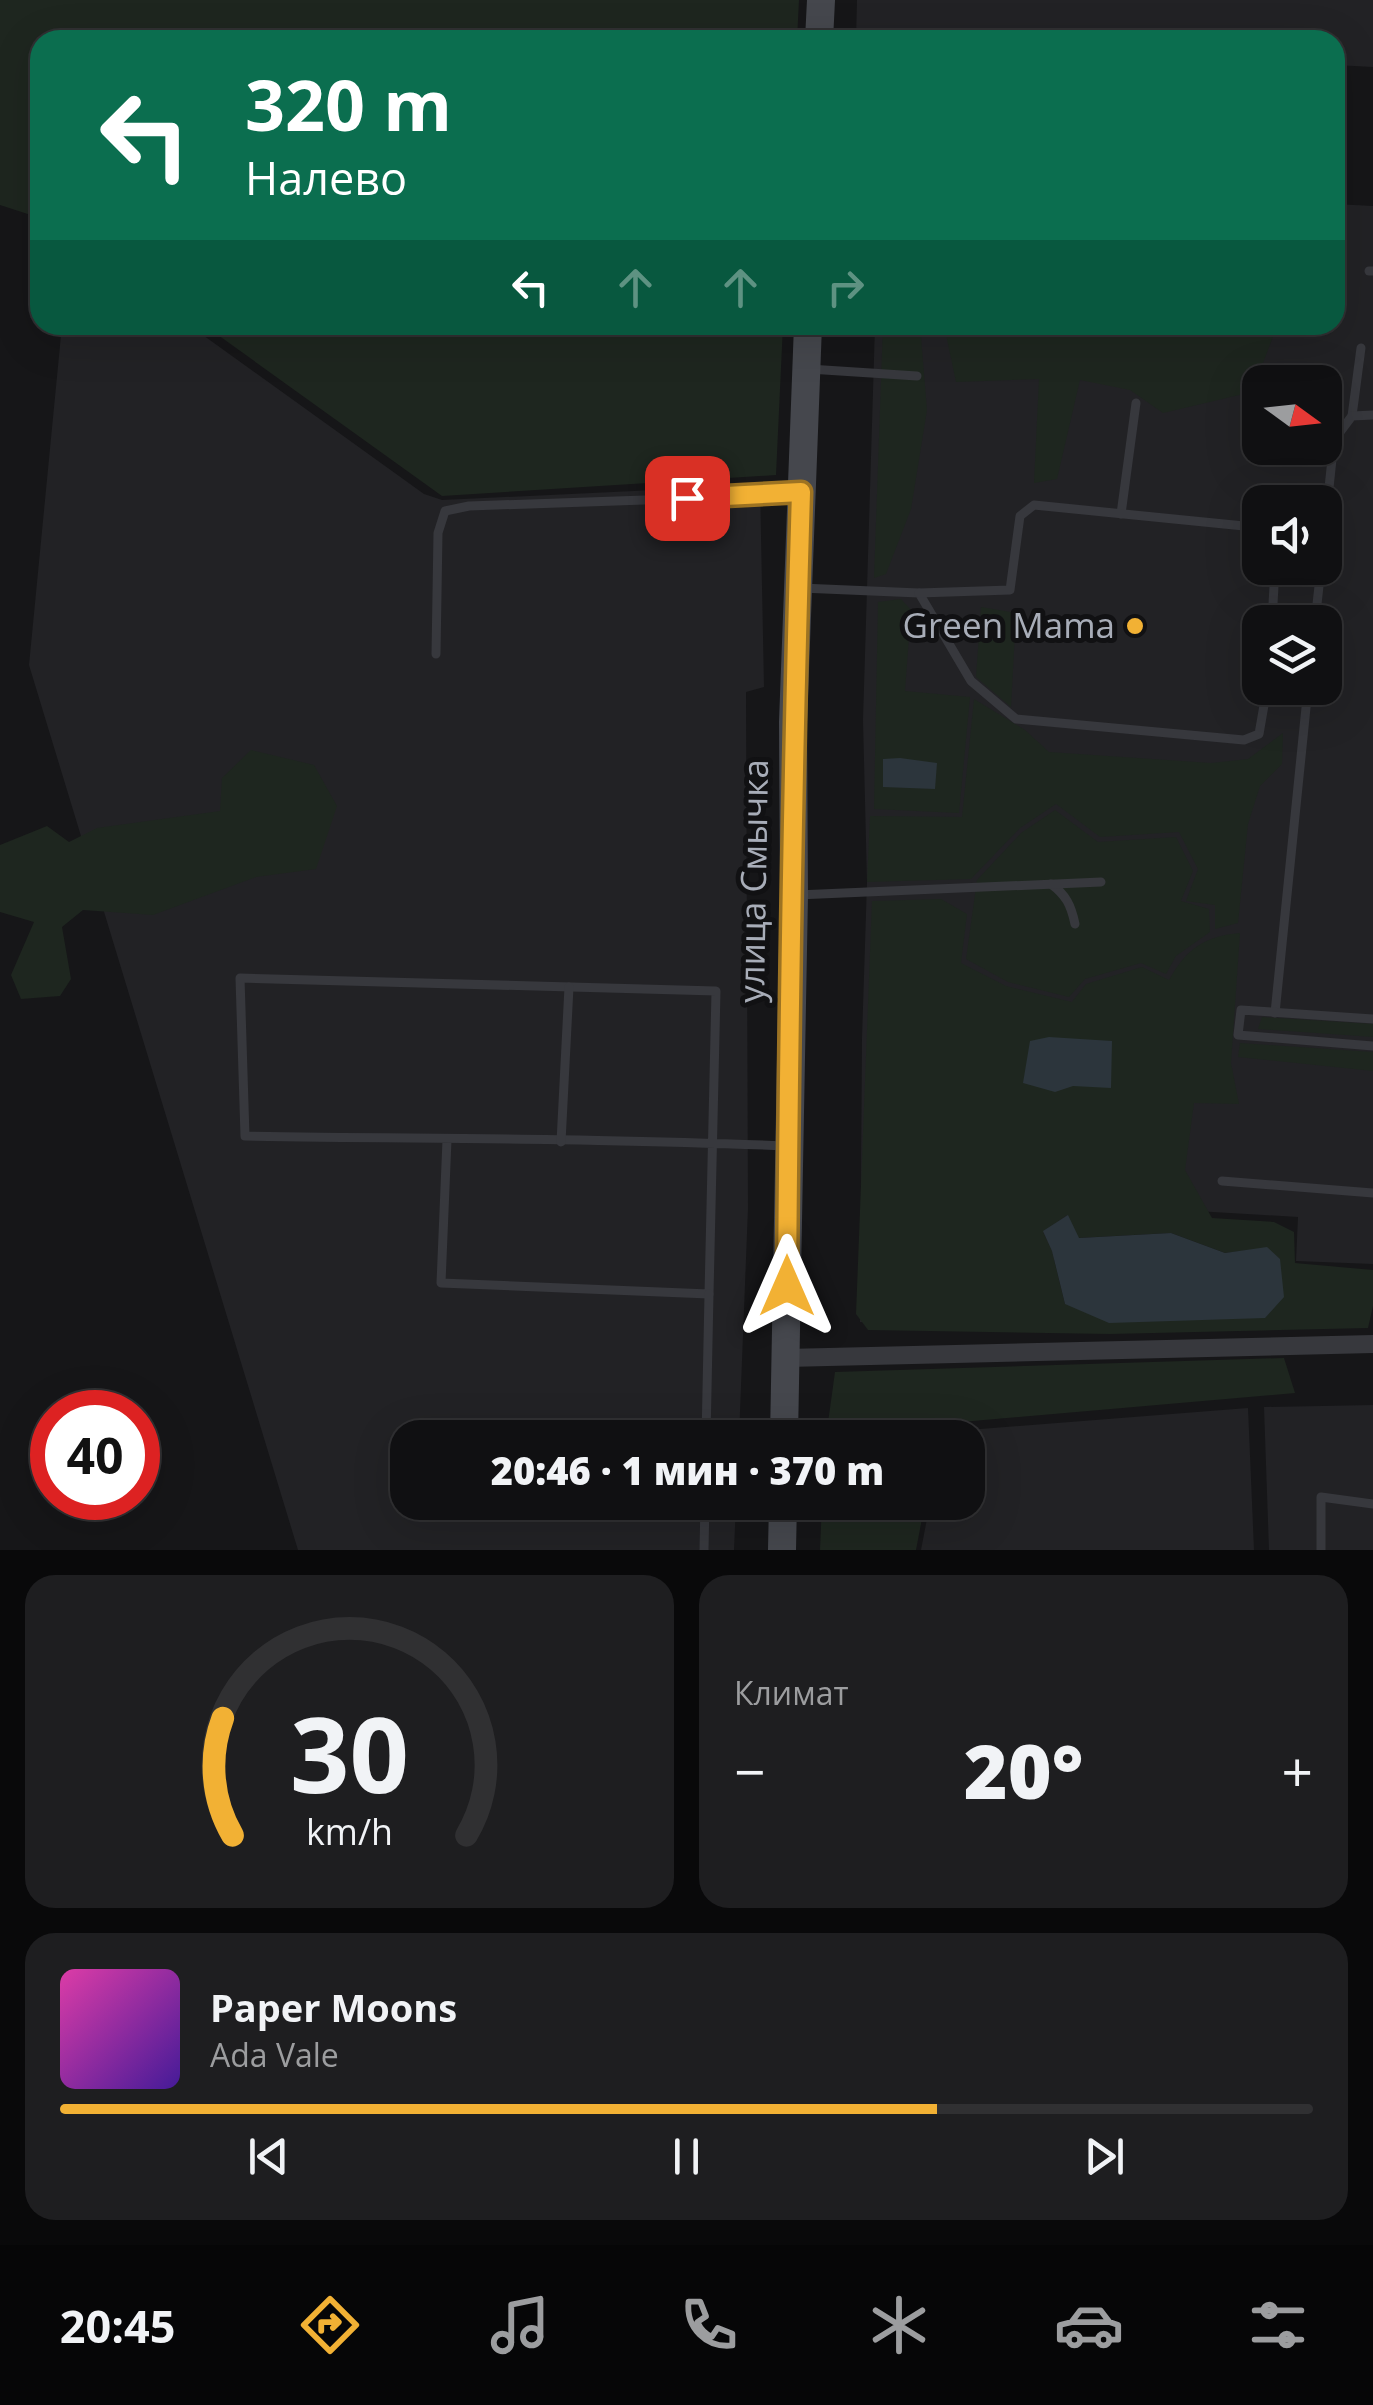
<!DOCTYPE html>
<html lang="ru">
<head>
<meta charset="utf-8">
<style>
	:root { --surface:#101012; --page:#1e1e20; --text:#f1f3f6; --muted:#9c9d9f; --line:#303032; --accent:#f2b134 }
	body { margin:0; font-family:"Open Sans",sans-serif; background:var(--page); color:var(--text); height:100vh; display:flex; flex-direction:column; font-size:38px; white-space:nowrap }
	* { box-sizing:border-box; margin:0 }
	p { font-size:32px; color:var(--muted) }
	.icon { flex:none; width:55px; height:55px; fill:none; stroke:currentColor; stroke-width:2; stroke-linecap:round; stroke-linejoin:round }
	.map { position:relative; height:1550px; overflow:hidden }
	.panel { display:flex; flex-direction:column; gap:25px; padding:25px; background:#09090a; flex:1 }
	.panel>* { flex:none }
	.top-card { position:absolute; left:30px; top:30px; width:1315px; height:305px; border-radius:30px; box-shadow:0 10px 40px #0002,0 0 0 2px var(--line); background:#0b6e4f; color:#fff; overflow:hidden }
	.needle { width:65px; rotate:105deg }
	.fabs { position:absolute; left:1242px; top:365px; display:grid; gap:20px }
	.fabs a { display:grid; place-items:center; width:100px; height:100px; border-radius:20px; background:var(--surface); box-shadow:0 10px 40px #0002,0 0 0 2px var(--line); font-size:50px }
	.speed { position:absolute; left:30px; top:1390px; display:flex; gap:20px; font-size:50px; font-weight:700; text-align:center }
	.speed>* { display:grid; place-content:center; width:130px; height:130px; border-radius:50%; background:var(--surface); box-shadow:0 10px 40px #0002,0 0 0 2px var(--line); line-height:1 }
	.speed .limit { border:15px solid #d22; background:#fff; color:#111 }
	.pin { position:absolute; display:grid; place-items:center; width:85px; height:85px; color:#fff; margin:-42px; border-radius:20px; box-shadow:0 5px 15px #0006 }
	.me { position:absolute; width:110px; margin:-55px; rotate:0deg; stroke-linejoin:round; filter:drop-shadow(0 0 8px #0008) }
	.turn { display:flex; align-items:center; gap:35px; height:210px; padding:0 50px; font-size:45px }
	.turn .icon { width:130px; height:130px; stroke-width:2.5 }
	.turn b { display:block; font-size:70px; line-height:85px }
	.lanes { display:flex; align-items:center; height:95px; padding:0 50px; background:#0003; justify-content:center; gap:50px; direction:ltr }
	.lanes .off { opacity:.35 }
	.big { font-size:75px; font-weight:800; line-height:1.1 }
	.panel .tile { flex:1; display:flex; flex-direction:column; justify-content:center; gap:15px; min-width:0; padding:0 35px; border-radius:30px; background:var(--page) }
	.panel .dial { align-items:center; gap:0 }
	.dial svg { height:260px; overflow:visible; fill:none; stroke:var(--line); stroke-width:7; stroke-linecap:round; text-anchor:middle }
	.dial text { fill:var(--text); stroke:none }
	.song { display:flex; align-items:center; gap:30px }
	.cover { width:120px; height:120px; border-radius:15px; background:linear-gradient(135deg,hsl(320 70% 55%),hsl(260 70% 35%)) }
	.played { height:10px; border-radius:5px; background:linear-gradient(90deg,var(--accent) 70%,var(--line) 70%) }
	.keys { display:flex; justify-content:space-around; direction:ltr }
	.heat { display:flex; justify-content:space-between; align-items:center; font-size:55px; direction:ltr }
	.panel .tiles { flex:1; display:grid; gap:25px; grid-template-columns:1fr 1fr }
	.tile:last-child { grid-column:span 2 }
	.trip { position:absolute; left:390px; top:1420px; width:595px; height:100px; border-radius:30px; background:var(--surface); box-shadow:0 10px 40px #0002,0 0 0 2px var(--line); font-weight:800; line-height:100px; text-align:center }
	.dock { display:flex; height:160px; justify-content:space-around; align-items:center; background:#060607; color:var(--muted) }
	.dock .icon { width:70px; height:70px }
	.dock .current { color:var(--accent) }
	.dock b { font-size:45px; color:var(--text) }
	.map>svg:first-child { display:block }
	.built { fill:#222225; fill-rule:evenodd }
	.green { fill:#1e261f; fill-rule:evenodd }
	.water { fill:#2c353c }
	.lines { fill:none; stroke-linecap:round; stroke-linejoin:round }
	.lane { stroke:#37383d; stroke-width:9 }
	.street { stroke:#37383d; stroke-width:18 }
	.secondary { stroke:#45474d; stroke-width:28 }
	.route-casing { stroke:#9d7322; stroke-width:25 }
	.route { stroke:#f2b134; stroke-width:18 }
	.poi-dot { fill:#f2b134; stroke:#111113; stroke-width:4 }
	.labels { text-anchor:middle; stroke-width:10; stroke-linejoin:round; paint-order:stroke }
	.poi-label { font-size:35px; fill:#a8adb8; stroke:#111113; text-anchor:end }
	.street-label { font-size:35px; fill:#a8adb8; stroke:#111113 }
</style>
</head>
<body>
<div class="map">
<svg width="1373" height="1550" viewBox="0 0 1373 1550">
	<rect width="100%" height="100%" fill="#161618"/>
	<g class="built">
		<path d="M857,0H1373V67L1335,65V40H856Z"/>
		<path d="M1335,204L1373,206V1264L1296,1261L1298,1217L1078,1204L1027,1322H860L862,1038L867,882L863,720L875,325H1335ZM1260,382H1325V448H1260ZM1260,502H1325V568H1260ZM1260,622H1325V688H1260Z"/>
		<path d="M62,325H189L424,494L442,500L760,485L764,687L746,692L748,1208L739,1437L408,1438V1502L736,1503L734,1550H298L29,665Z"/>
		<path d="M1373,1405V1550H1269L1264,1407Z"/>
		<path d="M1248,1408L1254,1550H921L930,1503L968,1502V1438L942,1437L943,1432Z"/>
	</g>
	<g class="green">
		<path d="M0,0H799L797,40H40V218L0,205Z"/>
		<path d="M204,325H783L776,475L442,496Z"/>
		<path d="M883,325H920L927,410L911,509L886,574L874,578Z"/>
		<path d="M944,325H1276L1277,326L1252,392L1163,413L1130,390L1080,380L1057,479L1034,483L1039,379L956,382Z"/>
		<path d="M901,599L911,610L905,691L970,697L959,813L874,809L878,602Z"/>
		<path d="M981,607L1016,613L1011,707L976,677Z"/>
		<path d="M974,699L1025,730L1049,752L1211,763L1248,759L1283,733L1282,764L1260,786L1248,824L1238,923L1215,929V905L1186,901L1198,869L1179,832L1100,837L1056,804L1020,828L971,879L867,882L870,816L962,817Z"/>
		<path d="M251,750L314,765L337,806L316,869L256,877L153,915L83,910L62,927L71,979L60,996L21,999L11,975L34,922L0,912V845L47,826L69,842L97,828L220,811L222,778Z"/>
		<path d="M1055,810L1098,842L1176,837L1193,871L1181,901L1209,909L1210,932L1176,956L1166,974L1141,963L1085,979L1069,997L1008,982L966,959L977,880L1021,833Z"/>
		<path d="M941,899L967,914L961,963L1006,986L1072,1002L1086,984L1142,967L1169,980C1186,949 1205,936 1240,933L1231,1063L1239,1104L1194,1103L1185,1170L1212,1218L1274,1222L1294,1232L1295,1263L1373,1270V1306L1368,1328L1110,1334L868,1330L856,1314L872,901ZM1067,1215L1078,1238L1171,1233L1225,1253L1267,1248L1065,1304L1052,1251L1043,1232Z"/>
		<path d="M1262,1017L1373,1024V1037L1258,1029Z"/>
		<path d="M1240,1043L1373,1052V1071L1238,1057Z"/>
		<path d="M1284,1358L1295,1393L939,1424L936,1437H826L835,1372Z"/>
		<path d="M822,1503H925L916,1550H820Z"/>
	</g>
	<g class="water">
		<path d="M900,758L937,763L935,789L883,787V759Z"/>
		<path d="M1049,1037L1112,1041L1111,1088L1073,1086L1055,1092L1023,1083L1030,1041Z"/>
		<path d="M1068,1215L1079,1238L1171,1233L1225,1253L1267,1247L1280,1259L1284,1297L1265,1318L1109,1323L1065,1304L1052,1251L1043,1231Z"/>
	</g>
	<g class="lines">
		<g class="lane">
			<path d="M1369,271H1373"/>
			<path d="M809,369L917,376"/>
			<path d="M1352,416L1361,348"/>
			<path d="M1121,514L1136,403"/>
			<path d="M1325,526L1334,440L1352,416L1373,415"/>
			<path d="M801,588L919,593L971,681L1016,719L1244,740L1259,734L1267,688"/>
			<path d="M919,593L1010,590L1020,516L1034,505L1254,527L1260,531"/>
			<path d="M1272,622L1275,568"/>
			<path d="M1315,622L1321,568"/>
			<path d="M436,654L438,533L445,511L469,506L760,496L798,492"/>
			<path d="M1051,884C1066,895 1071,905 1075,924"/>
			<path d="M797,895L1101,882"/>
			<path d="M1275,1013L1308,688"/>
			<path d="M1373,1019L1241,1010L1238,1035L1373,1046"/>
			<path d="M447,1140L441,1283L709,1294L716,991L240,978L245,1136C425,1139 605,1138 785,1146"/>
			<path d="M561,1142L569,987"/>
			<path d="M1222,1181L1373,1193"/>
			<path d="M706,1438L709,1294"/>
			<path d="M704,1550L705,1502"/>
			<path d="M1321,1550V1497L1373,1504"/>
		</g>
		<path class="street" d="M786,1358L1373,1344"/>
		<g class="secondary">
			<path d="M819,40L821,0"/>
			<path d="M784,1438L794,895L793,722L808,325"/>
			<path d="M782,1550L783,1502"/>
		</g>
	</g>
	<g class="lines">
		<defs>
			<path id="route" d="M687,498L801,492C793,756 789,1021 787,1286"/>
		</defs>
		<use href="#route" class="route-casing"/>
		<use href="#route" class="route"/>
	</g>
	<circle class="poi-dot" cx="1135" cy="626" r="10"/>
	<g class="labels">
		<g class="poi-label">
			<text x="1115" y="638">Green Mama</text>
		</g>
		<g class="street-label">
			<text transform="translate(754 881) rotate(-89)" y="12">улица Смычка</text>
		</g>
	</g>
</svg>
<div class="fabs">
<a><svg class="needle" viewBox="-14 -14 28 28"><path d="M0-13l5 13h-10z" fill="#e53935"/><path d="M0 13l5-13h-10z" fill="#9c9d9f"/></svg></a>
<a><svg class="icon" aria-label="sound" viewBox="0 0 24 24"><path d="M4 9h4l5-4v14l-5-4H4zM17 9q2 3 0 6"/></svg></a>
<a><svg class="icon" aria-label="layers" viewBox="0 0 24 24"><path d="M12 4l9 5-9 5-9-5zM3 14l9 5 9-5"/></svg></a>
</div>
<div class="speed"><div class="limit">40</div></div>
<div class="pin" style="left:687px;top:498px;background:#d93025"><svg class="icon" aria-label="arrive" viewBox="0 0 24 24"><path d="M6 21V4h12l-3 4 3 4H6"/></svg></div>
<svg class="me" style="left:787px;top:1286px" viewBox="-20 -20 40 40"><path d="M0-17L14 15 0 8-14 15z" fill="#f2b134" stroke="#fff" stroke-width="4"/></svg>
<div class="trip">20:46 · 1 мин · 370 m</div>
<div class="top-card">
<div class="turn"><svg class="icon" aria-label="left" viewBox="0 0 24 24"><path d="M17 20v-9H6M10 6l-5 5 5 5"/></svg><div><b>320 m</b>Налево</div></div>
<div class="lanes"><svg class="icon" aria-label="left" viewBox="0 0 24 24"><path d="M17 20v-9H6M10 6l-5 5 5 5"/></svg><svg class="icon off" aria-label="ahead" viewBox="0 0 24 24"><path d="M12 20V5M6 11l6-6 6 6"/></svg><svg class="icon off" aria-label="ahead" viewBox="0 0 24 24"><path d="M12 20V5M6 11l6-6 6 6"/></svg><svg class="icon off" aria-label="right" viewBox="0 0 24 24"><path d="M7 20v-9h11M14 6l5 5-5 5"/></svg></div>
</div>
</div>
<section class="panel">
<div class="tiles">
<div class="tile dial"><svg viewBox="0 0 100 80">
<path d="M14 69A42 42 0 1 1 86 69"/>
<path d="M14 69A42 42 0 0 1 11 33" stroke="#f2b134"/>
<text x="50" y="56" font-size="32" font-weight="700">30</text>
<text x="50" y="72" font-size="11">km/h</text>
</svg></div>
<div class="tile"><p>Климат</p>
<div class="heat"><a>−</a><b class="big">20°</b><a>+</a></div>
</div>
<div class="tile">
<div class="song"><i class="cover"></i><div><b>Paper Moons</b><p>Ada Vale</p></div></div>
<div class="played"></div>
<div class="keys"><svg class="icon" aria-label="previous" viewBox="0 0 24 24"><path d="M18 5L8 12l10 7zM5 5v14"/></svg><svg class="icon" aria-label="pause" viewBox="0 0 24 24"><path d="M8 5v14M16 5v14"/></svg><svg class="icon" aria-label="next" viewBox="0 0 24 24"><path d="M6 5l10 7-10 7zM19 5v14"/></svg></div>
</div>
</div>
</section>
<nav class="dock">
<b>20:45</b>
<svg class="icon current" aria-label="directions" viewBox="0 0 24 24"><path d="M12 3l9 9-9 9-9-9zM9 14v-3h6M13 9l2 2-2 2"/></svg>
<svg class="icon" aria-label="music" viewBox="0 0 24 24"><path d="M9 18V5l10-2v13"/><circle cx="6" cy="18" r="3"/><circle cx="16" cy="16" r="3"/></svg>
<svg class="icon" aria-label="phone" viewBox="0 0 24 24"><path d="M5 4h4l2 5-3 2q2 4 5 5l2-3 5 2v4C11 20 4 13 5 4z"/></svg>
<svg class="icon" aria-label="climate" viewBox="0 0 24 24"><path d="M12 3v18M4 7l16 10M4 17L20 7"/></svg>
<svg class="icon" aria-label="car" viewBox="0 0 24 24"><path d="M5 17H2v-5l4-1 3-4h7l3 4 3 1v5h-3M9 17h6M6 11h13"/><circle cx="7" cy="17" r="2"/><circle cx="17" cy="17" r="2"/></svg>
<svg class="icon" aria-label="filters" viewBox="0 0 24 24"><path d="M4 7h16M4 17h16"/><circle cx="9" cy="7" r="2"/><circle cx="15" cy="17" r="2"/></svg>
</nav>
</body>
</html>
